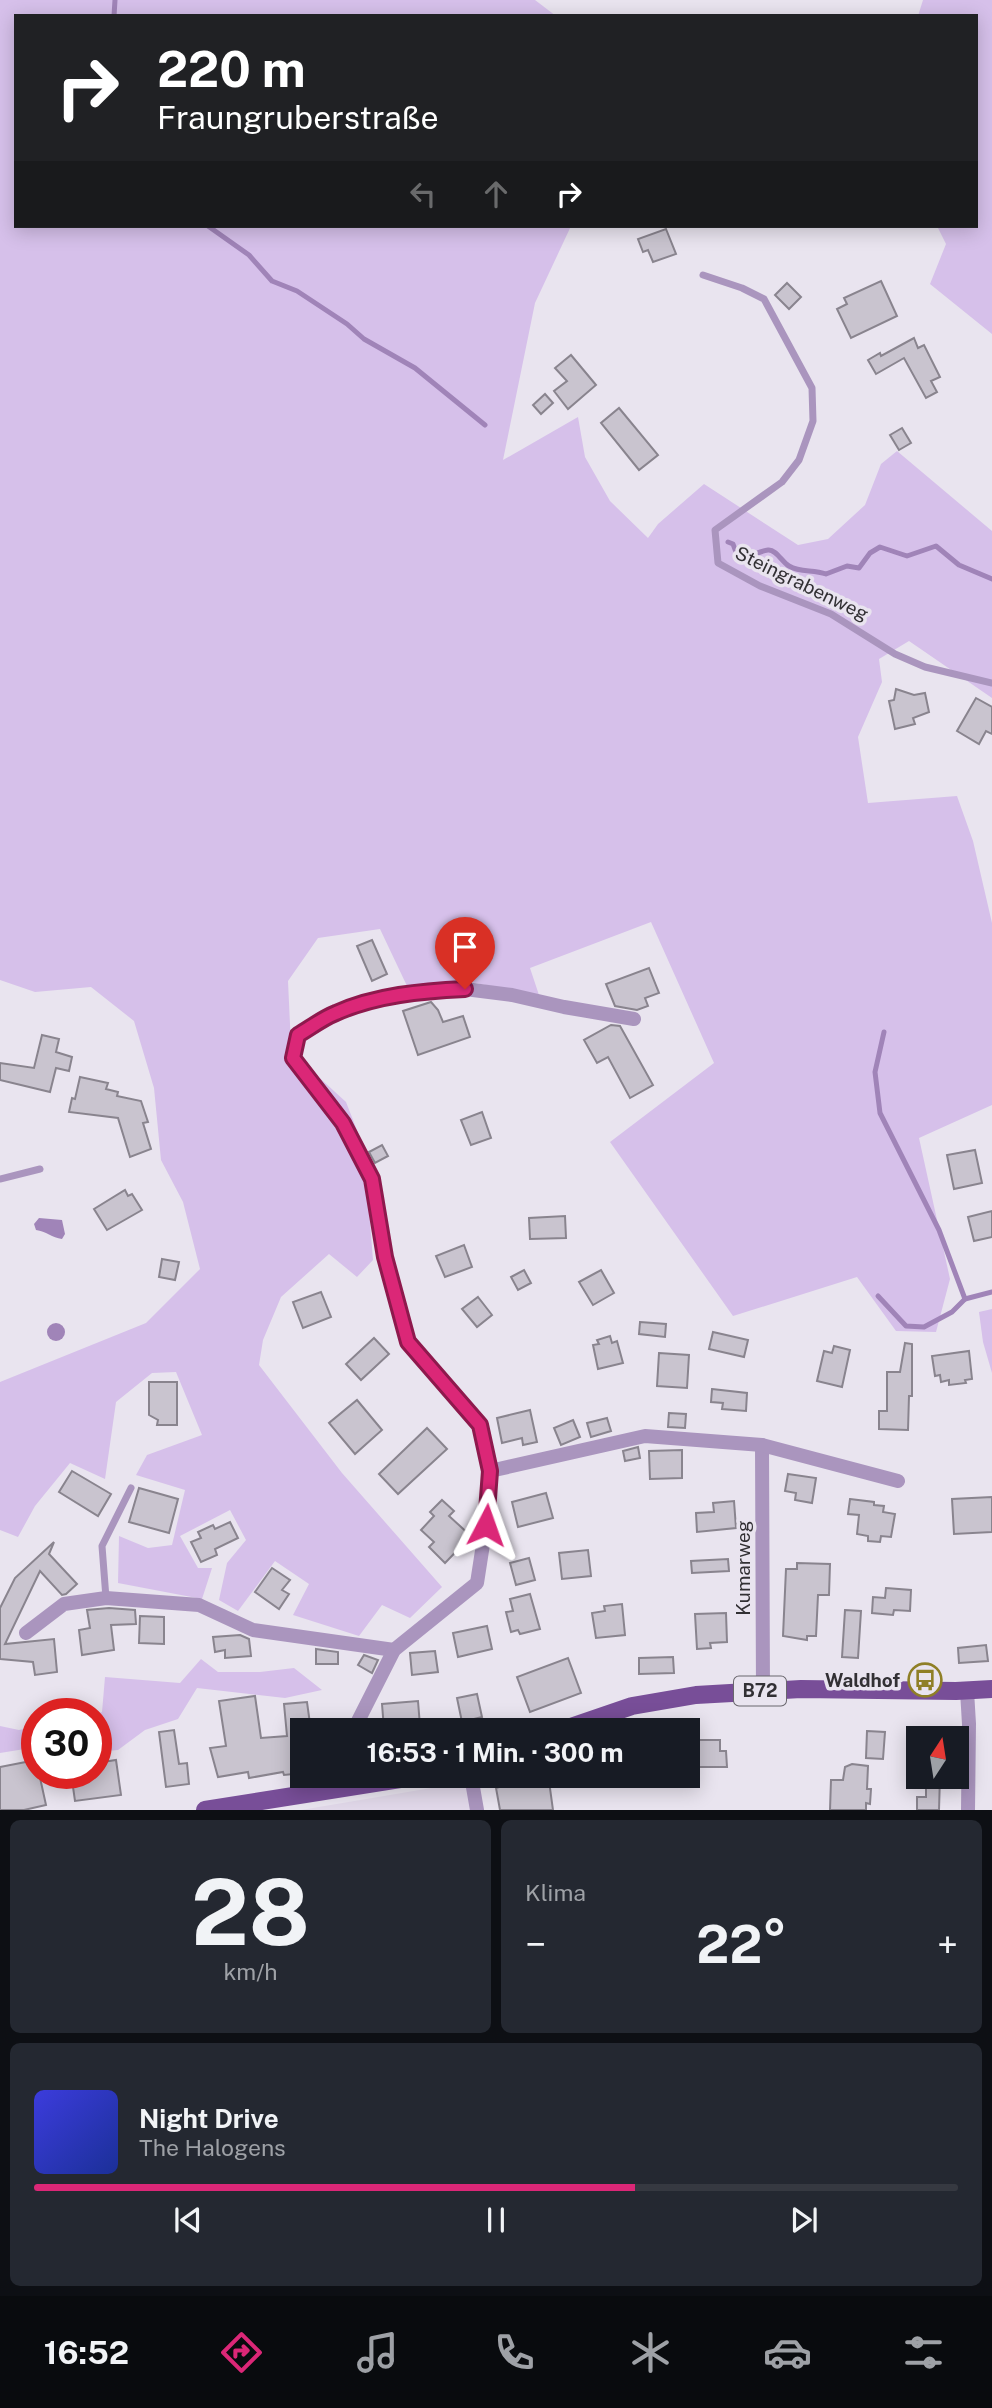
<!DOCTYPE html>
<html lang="de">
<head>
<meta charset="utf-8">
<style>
	:root { --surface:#171b24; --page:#242831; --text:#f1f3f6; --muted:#9ea1a6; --line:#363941; --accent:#db2777 }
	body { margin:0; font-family:"Public Sans",sans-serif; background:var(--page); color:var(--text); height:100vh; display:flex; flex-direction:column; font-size:26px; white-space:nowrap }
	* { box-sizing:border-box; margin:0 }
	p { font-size:23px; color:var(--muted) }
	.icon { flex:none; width:38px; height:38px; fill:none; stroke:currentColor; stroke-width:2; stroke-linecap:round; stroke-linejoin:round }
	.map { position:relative; height:1810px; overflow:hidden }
	.details { display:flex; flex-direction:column; gap:10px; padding:10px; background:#0d0f14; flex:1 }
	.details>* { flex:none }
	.banner { position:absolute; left:14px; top:14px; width:964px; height:214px; border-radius:0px; box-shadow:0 4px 18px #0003; background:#202124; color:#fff; overflow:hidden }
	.needle { width:46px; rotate:12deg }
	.controls { position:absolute; left:906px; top:1726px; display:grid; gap:14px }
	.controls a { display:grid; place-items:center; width:63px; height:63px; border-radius:0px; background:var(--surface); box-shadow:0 4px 18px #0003; font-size:35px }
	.speed { position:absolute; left:21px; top:1698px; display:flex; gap:14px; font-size:35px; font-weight:700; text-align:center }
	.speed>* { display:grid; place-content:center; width:91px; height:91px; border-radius:50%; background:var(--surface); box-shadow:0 4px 18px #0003; line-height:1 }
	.speed .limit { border:10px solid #d22; background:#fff; color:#111 }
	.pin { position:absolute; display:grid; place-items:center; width:60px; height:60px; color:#fff; margin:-72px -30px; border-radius:50% 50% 50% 0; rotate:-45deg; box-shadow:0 0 7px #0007 }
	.pin .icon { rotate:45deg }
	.me { position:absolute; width:77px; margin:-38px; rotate:4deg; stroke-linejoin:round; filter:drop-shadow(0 0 5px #0008) }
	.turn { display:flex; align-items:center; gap:24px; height:147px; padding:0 28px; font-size:32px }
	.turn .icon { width:91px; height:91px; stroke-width:2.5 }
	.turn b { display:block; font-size:49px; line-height:60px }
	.lanes { display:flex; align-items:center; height:66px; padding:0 28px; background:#0003; justify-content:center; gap:35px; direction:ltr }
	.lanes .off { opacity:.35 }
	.big { font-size:52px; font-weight:700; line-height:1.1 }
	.details .widget { flex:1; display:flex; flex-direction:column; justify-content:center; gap:10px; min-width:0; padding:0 24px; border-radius:10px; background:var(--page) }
	.details .dial { align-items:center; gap:0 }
	.dial b { font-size:91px; line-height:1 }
	.song { display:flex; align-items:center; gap:21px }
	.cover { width:84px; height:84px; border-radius:10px; background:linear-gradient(135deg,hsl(240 70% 55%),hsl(230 70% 35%)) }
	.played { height:7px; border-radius:4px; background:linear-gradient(90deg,var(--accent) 65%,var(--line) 65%) }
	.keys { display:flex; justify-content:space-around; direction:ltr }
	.heat { display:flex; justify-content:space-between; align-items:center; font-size:38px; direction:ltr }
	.details .tiles { flex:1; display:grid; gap:10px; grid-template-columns:1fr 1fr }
	.widget:last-child { grid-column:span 2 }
	.trip { position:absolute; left:290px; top:1718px; width:410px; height:70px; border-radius:0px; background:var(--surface); box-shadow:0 4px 18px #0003; font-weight:700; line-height:70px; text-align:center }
	.tabs { display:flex; height:112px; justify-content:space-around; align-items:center; background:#090b0e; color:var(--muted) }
	.tabs .icon { width:49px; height:49px }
	.tabs .active { color:var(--accent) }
	.tabs b { font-size:32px; color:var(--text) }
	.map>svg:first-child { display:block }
	.built { fill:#e1d8e9 }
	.green { fill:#d6c0ea }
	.water { fill:#a084b8 }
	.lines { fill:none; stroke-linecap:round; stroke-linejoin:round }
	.stream { stroke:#a084b8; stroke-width:5 }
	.building { fill:#c9c4cf; stroke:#89848e; stroke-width:2 }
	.lane { stroke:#aa95be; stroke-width:7 }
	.street { stroke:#aa95be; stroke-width:14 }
	.primary { stroke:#784e98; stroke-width:18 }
	.route-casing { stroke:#8e194d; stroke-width:18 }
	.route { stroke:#db2777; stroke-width:12 }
	.labels { text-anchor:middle; stroke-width:7; stroke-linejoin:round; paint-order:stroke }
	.shield { fill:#e9e4ef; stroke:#69666c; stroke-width:2 }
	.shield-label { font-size:18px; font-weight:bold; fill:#323034 }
	.street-label { font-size:19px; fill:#323034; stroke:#e9e4ef }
	.poi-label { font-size:19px; font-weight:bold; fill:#323034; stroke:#e9e4ef; text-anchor:end }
</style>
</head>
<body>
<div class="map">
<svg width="992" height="1810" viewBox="0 0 992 1810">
	<rect width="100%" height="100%" fill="#e9e4ef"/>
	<path class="built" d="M467,1782L472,1810H301Z"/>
	<g class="green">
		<path d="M0,0H535L556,16H16V226H571L535,303L503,460L578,417L585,457L610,501L648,538L658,524L704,484L798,545L828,539L865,505L881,464L897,451L992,531V698L909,641L879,659L882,682L858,737L868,803L957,796L973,841L992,923V1105L919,1138L950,1279L936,1332L896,1331L857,1277L733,1316L610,1142L714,1063L651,922L530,968L539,995L470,982L407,986L380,929L318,938L288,981L291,1046L311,1070L346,1102L364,1148L373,1260L357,1277L329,1254L281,1297L263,1340L259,1365L342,1473L442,1587L410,1618L382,1605L359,1636L293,1615L309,1584L275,1561L238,1611L219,1600L227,1563L246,1540L230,1510L180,1536L198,1568H212L202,1599L118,1583L119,1536L148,1548L172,1545L185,1490L136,1475L147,1455L202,1435L176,1372L152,1373L116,1402L105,1479L70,1463L35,1506L18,1537L0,1530V1382L146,1323L200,1269L183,1202L161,1160L154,1088L134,1021L91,987L35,992L0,980Z"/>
		<path d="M923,0H992V334L930,284L946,244L937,226H976V16H918Z"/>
		<path d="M992,1309V1373L983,1342L979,1312Z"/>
		<path d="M201,1659L218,1672H260L294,1668L322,1690L285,1698L197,1688L178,1719L145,1730L118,1750L96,1752V1714L102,1712L105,1677L180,1683Z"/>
		<path d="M0,1726L19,1730L37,1726V1747L0,1753Z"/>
	</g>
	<g class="water">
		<path d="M39,1218L62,1220L65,1234L62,1239C52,1238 46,1231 36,1230L34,1224Z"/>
		<circle cx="56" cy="1332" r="9"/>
	</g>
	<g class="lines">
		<g class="stream">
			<path d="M114,16L115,0"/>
			<path d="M208,226L249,255L272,281L297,291L347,324L364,339L415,368L485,425"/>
			<path d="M728,542L733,544L737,555L741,558C751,557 759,551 768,550C776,549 782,562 789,566C801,573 813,569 826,574L847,566L859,568L870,553L880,547L907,556L936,546L959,565L992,579"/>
			<path d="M884,1032L875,1072L880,1113L939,1230L965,1299L992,1292"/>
			<path d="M878,1296L906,1326L924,1327L952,1312L965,1299"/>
		</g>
	</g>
	<g class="building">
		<path d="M666,229L676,254L653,262L648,250L643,252L638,239Z"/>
		<path d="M881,281L897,316L851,338L837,309L847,304L844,298Z"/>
		<path d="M787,283L801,297L789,309L775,295Z"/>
		<path d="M914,338L918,348L924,345L940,377L931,381L937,392L926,398L904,358L876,374L868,360L880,353L881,356Z"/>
		<path d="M571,355L596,385L568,409L554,391L567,381L555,368Z"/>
		<path d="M545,394L553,403L541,414L533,405Z"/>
		<path d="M619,408L658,455L639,470L601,423Z"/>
		<path d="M902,428L911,443L899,450L890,435Z"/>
		<path d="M896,689L914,695L925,693L929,712L913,718L915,724L895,729L889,701L894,700Z"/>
		<path d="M976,698L992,707V734L986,731L979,744L957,731Z"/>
		<path d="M372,940L387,974L372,981L357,946Z"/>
		<path d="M649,968L659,993L645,998L648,1006L637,1010L615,1006L606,984Z"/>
		<path d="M431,1002L438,1010L443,1022L463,1016L470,1037L418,1055L403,1011Z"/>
		<path d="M611,1025L620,1026L653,1085L630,1098L608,1057L597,1063L584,1040Z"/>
		<path d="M42,1035L59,1039L56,1052L72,1057L69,1071L56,1068L50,1092L0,1080V1063L34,1068Z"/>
		<path d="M80,1077L108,1083L106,1089L118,1092L117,1096L141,1101L148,1122L143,1123L151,1149L130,1157L118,1118L69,1112L72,1098L75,1099Z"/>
		<path d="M482,1112L491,1138L471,1145L461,1120Z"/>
		<path d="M382,1145L388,1156L375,1163L369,1152Z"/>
		<path d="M975,1150L982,1183L954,1189L947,1155Z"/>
		<path d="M125,1190L128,1196L132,1194L142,1210L107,1230L94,1209Z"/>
		<path d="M992,1211V1237L974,1241L968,1217Z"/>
		<path d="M565,1216L566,1238L530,1239L529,1218Z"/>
		<path d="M464,1245L472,1267L445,1277L436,1256Z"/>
		<path d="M162,1259L179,1262L175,1280L159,1277Z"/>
		<path d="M524,1270L531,1283L518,1290L511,1277Z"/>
		<path d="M601,1270L614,1293L593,1305L579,1282Z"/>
		<path d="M321,1292L331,1317L303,1328L293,1302Z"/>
		<path d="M478,1297L492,1315L477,1327L462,1309Z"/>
		<path d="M640,1322L666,1324L665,1337L639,1334Z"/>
		<path d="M713,1332L748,1340L744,1357L709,1349Z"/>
		<path d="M610,1336L612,1343L617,1341L623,1363L598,1369L593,1345L599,1344L597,1340Z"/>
		<path d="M374,1338L389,1354L361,1380L346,1364Z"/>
		<path d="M905,1343L912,1344V1396H909L908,1430L879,1429V1411H887V1372H900Z"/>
		<path d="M834,1346L850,1350L842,1387L817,1381L824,1351L832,1353Z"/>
		<path d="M969,1351L972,1379L965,1380L966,1383L949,1385V1380L941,1382L940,1375L935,1376L932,1356Z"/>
		<path d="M659,1353L689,1355L687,1388L657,1386Z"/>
		<path d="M149,1382H177V1425H157L158,1420L149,1415Z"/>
		<path d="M712,1389L747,1393L746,1411L722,1409L723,1403L711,1402Z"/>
		<path d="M357,1400L382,1430L355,1454L329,1423Z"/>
		<path d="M530,1410L537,1442L523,1445L522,1438L502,1443L497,1418Z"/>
		<path d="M669,1413L686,1414L685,1428L668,1427Z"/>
		<path d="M607,1418L611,1431L591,1437L587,1423Z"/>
		<path d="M573,1420L580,1437L561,1445L554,1428Z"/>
		<path d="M427,1428L447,1449L398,1494L379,1474Z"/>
		<path d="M638,1447L640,1458L625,1461L623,1451Z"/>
		<path d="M682,1450V1478L650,1479L649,1451Z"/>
		<path d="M72,1471L111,1494L98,1516L59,1492Z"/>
		<path d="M788,1474L816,1478L812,1503L795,1500L796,1493L785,1491Z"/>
		<path d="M139,1488L178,1499L169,1533L129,1522Z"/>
		<path d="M546,1493L553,1518L518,1527L512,1502Z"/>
		<path d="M992,1497V1532L954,1534L952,1499Z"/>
		<path d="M850,1499L874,1502V1505L884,1506L883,1512L895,1514L891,1537L881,1536L880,1542L868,1541V1536L857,1534L859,1515L848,1514Z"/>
		<path d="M442,1500L454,1511L449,1516L471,1536L445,1563L429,1547L434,1542L421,1530L434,1516L430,1512Z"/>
		<path d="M734,1501L736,1528L697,1532L696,1513L714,1512L713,1503Z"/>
		<path d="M230,1522L238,1538L215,1549L217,1555L201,1562L191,1542L201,1538L198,1532L213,1525L215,1529Z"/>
		<path d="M54,1542L49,1554L77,1584L66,1594L62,1595L40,1571L5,1644L54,1639L57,1672L35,1675L33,1662L0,1659V1608L15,1578Z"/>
		<path d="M588,1550L591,1576L562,1579L559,1553Z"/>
		<path d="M529,1558L535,1580L516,1585L510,1563Z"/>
		<path d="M728,1559L729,1571L692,1573L691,1561Z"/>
		<path d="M797,1563L830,1564L829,1595H818L816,1636H807V1640L783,1636L786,1569H797Z"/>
		<path d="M272,1568L290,1580L282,1590L289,1594L279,1609L255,1592Z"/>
		<path d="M886,1588L911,1590L910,1611L894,1610L893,1615L872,1613L873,1597L885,1598Z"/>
		<path d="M530,1594L540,1629L520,1634L518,1630L511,1632L506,1612L513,1611L510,1599Z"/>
		<path d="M622,1604L625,1635L596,1638L592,1613L605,1611L604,1606Z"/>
		<path d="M109,1608L135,1610L136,1624L111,1625L114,1650L82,1655L79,1630L90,1628L87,1610Z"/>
		<path d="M845,1610L861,1611L858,1658L842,1657Z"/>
		<path d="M726,1613L727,1642L710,1643L711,1648L697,1649L695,1614Z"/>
		<path d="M140,1616L164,1617V1644L139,1643Z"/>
		<path d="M487,1626L492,1649L458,1657L453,1633Z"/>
		<path d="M240,1635L249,1639L251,1656L225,1658V1650L215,1652L213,1637Z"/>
		<path d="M986,1645L988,1661L959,1663L958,1648Z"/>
		<path d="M316,1649L338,1652V1664H316Z"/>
		<path d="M435,1651L438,1672L412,1675L410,1653Z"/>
		<path d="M364,1655L378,1660L372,1673L358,1665Z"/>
		<path d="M673,1657L674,1673L639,1674V1658Z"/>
		<path d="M568,1658L581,1693L530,1712L517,1677Z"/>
		<path d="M477,1694L482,1717L462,1722L457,1698Z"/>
		<path d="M255,1696L261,1738L287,1736L284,1704L307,1702L311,1731H303V1773L284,1775L283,1772L249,1778L248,1772L218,1777L210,1748L226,1746L219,1701Z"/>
		<path d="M418,1701L420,1726L384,1729L382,1704Z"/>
		<path d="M174,1730L179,1764L187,1763L189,1784L166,1787L159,1732Z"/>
		<path d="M867,1731L885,1732L883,1759L866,1758Z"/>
		<path d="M691,1740H720V1751H726L727,1767H692Z"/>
		<path d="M36,1760L37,1773H39L46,1805L24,1810H0V1767Z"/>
		<path d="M116,1760L121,1795L75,1801L71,1773H96V1763Z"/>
		<path d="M852,1764L868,1766L867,1789H871L870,1804L866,1803V1810H830L831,1780H843L845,1767Z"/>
		<path d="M526,1776H539L540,1782L549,1781L553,1810H500L496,1788L512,1783L511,1779Z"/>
		<path d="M926,1776H940L939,1810H917V1797H926Z"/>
	</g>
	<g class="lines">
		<g class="lane">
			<path d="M703,275L742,288L764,299L812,388L813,421L799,460L782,482L715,530L718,563L760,586L831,614L895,654L925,667L992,683"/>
			<path d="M0,1179L40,1169"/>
			<path d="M106,1598L102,1546L131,1488"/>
		</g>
		<g class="street">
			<path d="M762,1445L763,1691"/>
			<path d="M490,1471L480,1425L408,1342L385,1257L372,1179L343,1123L293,1057L298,1035L335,1013L377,1000L426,990L465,989L512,995L564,1007L634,1019"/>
			<path d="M26,1633L64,1604L106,1598L199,1605L253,1630L394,1650"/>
			<path d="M967,1691L969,1724L968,1810"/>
			<path d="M353,1731L394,1650L477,1583L486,1525L490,1471L645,1436L762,1445L898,1481"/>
			<path d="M330,1776L331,1791"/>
			<path d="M471,1776L477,1810"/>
		</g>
		<g class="primary">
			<path d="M559,1731L632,1706L696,1695L801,1689L956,1691L992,1689"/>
			<path d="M205,1810L419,1776"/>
		</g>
	</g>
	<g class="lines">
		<defs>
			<path id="route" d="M465,989C422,991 376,995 336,1013C323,1018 310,1028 298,1035L293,1058L343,1123L372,1179L385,1257L408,1342L480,1425L490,1471L486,1525"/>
		</defs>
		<use href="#route" class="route-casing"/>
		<use href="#route" class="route"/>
	</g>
	<defs>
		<symbol id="bus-ring" viewBox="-11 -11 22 22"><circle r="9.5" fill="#e9e4ef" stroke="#8f7f26" stroke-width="1.5"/><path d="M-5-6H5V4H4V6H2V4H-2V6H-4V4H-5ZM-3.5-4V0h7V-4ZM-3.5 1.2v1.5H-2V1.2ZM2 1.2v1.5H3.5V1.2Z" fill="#8f7f26"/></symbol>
	</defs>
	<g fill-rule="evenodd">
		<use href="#bus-ring" x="906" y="1661" width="38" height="38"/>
	</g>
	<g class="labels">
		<rect class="shield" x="734" y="1676.5" width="52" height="29" rx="5"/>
		<g class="shield-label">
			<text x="760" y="1697">B72</text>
		</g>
		<g class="street-label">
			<text transform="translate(802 583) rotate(26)" y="7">Steingrabenweg</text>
			<text transform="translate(743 1568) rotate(-90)" y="7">Kumarweg</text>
		</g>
		<g class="poi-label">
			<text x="900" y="1687">Waldhof</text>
		</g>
	</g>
</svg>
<div class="controls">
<a><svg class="needle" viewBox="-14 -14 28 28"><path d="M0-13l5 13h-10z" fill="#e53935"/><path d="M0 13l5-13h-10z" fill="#9ea1a6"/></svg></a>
</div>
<div class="speed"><div class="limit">30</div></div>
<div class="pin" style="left:465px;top:989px;background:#d93025"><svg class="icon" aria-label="arrive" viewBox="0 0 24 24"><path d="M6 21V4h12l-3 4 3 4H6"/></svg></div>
<svg class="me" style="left:486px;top:1525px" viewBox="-20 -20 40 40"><path d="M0-17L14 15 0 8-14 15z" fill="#db2777" stroke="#fff" stroke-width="4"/></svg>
<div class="trip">16:53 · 1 Min. · 300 m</div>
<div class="banner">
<div class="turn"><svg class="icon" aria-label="right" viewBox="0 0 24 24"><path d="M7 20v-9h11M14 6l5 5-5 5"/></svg><div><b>220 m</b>Fraungruberstraße</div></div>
<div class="lanes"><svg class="icon off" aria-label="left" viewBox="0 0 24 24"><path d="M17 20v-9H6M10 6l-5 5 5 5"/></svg><svg class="icon off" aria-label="ahead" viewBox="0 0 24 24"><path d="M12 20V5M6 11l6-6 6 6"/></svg><svg class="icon" aria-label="right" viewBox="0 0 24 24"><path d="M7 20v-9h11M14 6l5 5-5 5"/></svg></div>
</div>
</div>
<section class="details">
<div class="tiles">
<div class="widget dial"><b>28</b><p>km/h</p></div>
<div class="widget"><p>Klima</p>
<div class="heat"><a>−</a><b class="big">22°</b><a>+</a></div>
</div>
<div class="widget">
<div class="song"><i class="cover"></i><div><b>Night Drive</b><p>The Halogens</p></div></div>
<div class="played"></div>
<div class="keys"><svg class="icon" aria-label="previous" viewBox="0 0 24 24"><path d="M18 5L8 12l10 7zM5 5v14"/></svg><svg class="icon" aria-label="pause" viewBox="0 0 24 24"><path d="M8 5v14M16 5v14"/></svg><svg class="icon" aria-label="next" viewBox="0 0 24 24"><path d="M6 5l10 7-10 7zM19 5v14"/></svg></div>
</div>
</div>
</section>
<nav class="tabs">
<b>16:52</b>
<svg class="icon active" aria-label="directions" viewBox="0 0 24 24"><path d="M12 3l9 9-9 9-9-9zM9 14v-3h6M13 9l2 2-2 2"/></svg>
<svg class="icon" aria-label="music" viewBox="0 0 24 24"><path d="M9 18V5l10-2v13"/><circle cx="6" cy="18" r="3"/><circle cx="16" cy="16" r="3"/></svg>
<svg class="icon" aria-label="phone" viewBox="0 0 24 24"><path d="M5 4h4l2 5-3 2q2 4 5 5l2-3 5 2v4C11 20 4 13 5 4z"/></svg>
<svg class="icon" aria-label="climate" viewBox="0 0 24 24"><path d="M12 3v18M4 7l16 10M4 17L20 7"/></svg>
<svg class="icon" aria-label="car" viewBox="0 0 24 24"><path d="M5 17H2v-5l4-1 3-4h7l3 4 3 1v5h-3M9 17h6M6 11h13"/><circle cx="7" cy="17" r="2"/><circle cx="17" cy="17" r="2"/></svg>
<svg class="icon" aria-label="filters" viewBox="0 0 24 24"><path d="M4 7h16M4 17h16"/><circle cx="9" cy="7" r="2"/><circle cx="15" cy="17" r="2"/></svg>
</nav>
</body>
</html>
